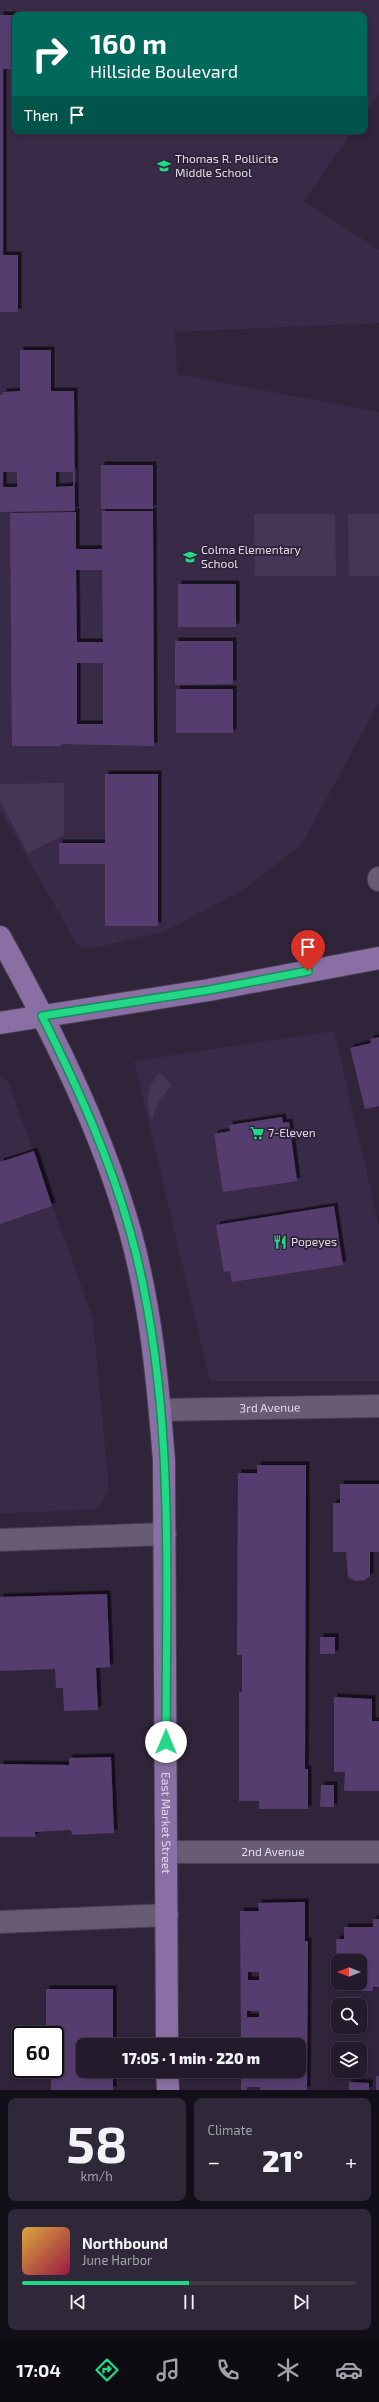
<!DOCTYPE html>
<html lang="en">
<head>
<meta charset="utf-8">
<style>
	:root { --surface:#231b2c; --page:#2f2838; --text:#f1f3f6; --muted:#a3a1a9; --line:#403948; --accent:#22d887 }
	body { margin:0; font-family:"Exo 2",sans-serif; background:var(--page); color:var(--text); height:100vh; display:flex; flex-direction:column; font-size:15px; white-space:nowrap }
	* { box-sizing:border-box; margin:0 }
	p { font-size:13px; color:var(--muted) }
	.icon { flex:none; width:22px; height:22px; fill:none; stroke:currentColor; stroke-width:2; stroke-linecap:round; stroke-linejoin:round }
	.map { position:relative; height:2090px; overflow:hidden }
	.side { display:flex; flex-direction:column; gap:8px; padding:8px; background:#130f18; flex:1 }
	.side>* { flex:none }
	.guide { position:absolute; left:12px; top:12px; width:355px; height:122px; border-radius:8px; box-shadow:0 2px 6px #0003,0 0 0 1px var(--line); background:#00695c; color:#fff; overflow:hidden }
	.needle { width:26px; rotate:270deg }
	.controls { position:absolute; left:331px; top:1954px; display:grid; gap:8px }
	.controls a { display:grid; place-items:center; width:36px; height:36px; border-radius:8px; background:var(--surface); box-shadow:0 2px 6px #0003,0 0 0 1px var(--line); font-size:20px }
	.speed { position:absolute; left:12px; top:2026px; display:flex; gap:8px; font-size:20px; font-weight:700; text-align:center }
	.speed>* { display:grid; place-content:center; width:52px; height:52px; border-radius:50%; background:var(--surface); box-shadow:0 2px 6px #0003,0 0 0 1px var(--line); line-height:1 }
	.speed .limit { border:2px solid #111; border-radius:6px; background:#fff; color:#111 }
	.pin { position:absolute; display:grid; place-items:center; width:34px; height:34px; color:#fff; margin:-41px -17px; border-radius:50% 50% 50% 0; rotate:-45deg; box-shadow:0 0 4px #0007 }
	.pin .icon { rotate:45deg }
	.me { position:absolute; width:44px; margin:-22px; rotate:0deg; stroke-linejoin:round; filter:drop-shadow(0 0 3px #0008) }
	.turn { display:flex; align-items:center; gap:14px; height:84px; padding:0 12px; font-size:18px }
	.turn .icon { width:52px; height:52px; stroke-width:2.5 }
	.turn b { display:block; font-size:28px; line-height:34px }
	.then { display:flex; align-items:center; height:38px; padding:0 12px; background:#0003; gap:8px; font-size:15px }
	.big { font-size:30px; font-weight:800; line-height:1.1 }
	.side .tile { flex:1; display:flex; flex-direction:column; justify-content:center; gap:6px; min-width:0; padding:0 14px; border-radius:8px; background:var(--page) }
	.side .dial { align-items:center; gap:0 }
	.dial b { font-size:52px; line-height:1 }
	.song { display:flex; align-items:center; gap:12px }
	.cover { width:48px; height:48px; border-radius:6px; background:linear-gradient(135deg,hsl(40 70% 55%),hsl(340 70% 35%)) }
	.played { height:4px; border-radius:2px; background:linear-gradient(90deg,var(--accent) 50%,var(--line) 50%) }
	.keys { display:flex; justify-content:space-around; direction:ltr }
	.heat { display:flex; justify-content:space-between; align-items:center; font-size:22px; direction:ltr }
	.side .tiles { flex:1; display:grid; gap:8px; grid-template-columns:1fr 1fr }
	.tile:last-child { grid-column:span 2 }
	.trip { position:absolute; left:76px; top:2038px; width:230px; height:40px; border-radius:8px; background:var(--surface); box-shadow:0 2px 6px #0003,0 0 0 1px var(--line); font-weight:800; line-height:40px; text-align:center }
	.tab-bar { display:flex; height:64px; justify-content:space-around; align-items:center; background:#0e0b12; color:var(--muted) }
	.tab-bar .icon { width:28px; height:28px }
	.tab-bar .active { color:var(--accent) }
	.tab-bar b { font-size:18px; color:var(--text) }
	.map>svg:first-child { display:block }
	.built { fill:#392b47 }
	.green { fill:#463656 }
	.building { fill:#573d6f; fill-rule:evenodd; filter:url(#shadow) }
	.lines { fill:none; stroke-linecap:round; stroke-linejoin:round }
	.minor-casing { stroke:#473e50; stroke-width:24 }
	.major-casing { stroke:#473e50; stroke-width:24 }
	.minor { stroke:#685c75; stroke-width:22 }
	.major { stroke:#896fa3; stroke-width:22 }
	.route-casing { stroke:#168c58; stroke-width:10 }
	.route { stroke:#22d887; stroke-width:7 }
	.labels { text-anchor:middle; stroke-width:4; stroke-linejoin:round; paint-order:stroke }
	.poi-label { font-size:12px; fill:#e0d9e7; stroke:#2f243a; text-anchor:start }
	.street-label { font-size:12px; fill:#e0d9e7; stroke:#2f243a }
</style>
</head>
<body>
<div class="map">
<svg width="379" height="2090" viewBox="0 0 379 2090">
	<defs>
		<filter id="shadow"><feDropShadow dx="3.5" dy="-3.5" stdDeviation="0" flood-color="#0009"/></filter>
	</defs>
	<rect width="100%" height="100%" fill="#2f243a"/>
	<g class="built">
		<path d="M0,0H379V93L364,114V15H15V131H353L304,201L379,250V323L175,332L177,374L379,412V702L302,844L243,890L165,931L95,948L81,947L75,941L0,810Z"/>
		<path d="M334,1031L379,1226V1381H210L134,1061Z"/>
		<path d="M0,1076L8,1081L93,1319L109,1490L97,1509L0,1514Z"/>
	</g>
	<g class="green">
		<path d="M254,514H335L336,576H255Z"/>
		<path d="M348,514H379V576H349Z"/>
		<path d="M64,783V835L28,853L0,801V784Z"/>
		<path d="M160,1072L171,1085L159,1101L152,1120C145,1101 146,1088 160,1072Z"/>
	</g>
	<g class="building">
		<path d="M0,15H15V69H3V255H18V312H0Z"/>
		<path d="M20,350H51V391H74L75,511L0,512V395H3V392L20,391ZM3,472H17V487H3ZM56,472H73V486L56,487Z"/>
		<rect x="101" y="465" width="52" height="44"/>
		<path d="M102,511H153L154,746L61,744V746H12L10,513L76,512V549H102ZM76,570H102L103,642H77ZM77,663H103V724H77Z"/>
		<rect x="178" y="584" width="58" height="43"/>
		<path d="M175,641H233V684L175,685Z"/>
		<rect x="176" y="689" width="57" height="44"/>
		<path d="M105,774H158V926H105V864H59V843H105Z"/>
		<path d="M379,1037V1106L365,1109L350,1048L371,1043L370,1039Z"/>
		<path d="M282,1117L283,1123L289,1122L297,1181L223,1192L214,1134L230,1131L229,1125Z"/>
		<path d="M34,1151L52,1206L0,1224V1162Z"/>
		<path d="M334,1206L343,1265L232,1282L230,1271L224,1272L216,1225Z"/>
		<path d="M257,1465H306L305,1769H308V1809H259V1801H239V1692H242V1655H237L238,1473H257Z"/>
		<path d="M340,1484H379V1552H370V1576L365,1580L355,1581L348,1577L346,1552H333V1503H340Z"/>
		<path d="M107,1594L110,1667L96,1668L98,1710L64,1711L63,1688H56L55,1669L0,1671V1597Z"/>
		<rect x="320" y="1637" width="15" height="17"/>
		<path d="M334,1697L372,1699V1721H379V1791H344L345,1772H334Z"/>
		<path d="M111,1757L114,1833L72,1835L71,1830L35,1832V1837H0V1764L69,1765V1758Z"/>
		<path d="M321,1785H334V1807H320Z"/>
		<path d="M305,1902V1941H308L307,2090H260V2087H247V2090H241V2071H299V2045H241L240,1911H259L258,1903ZM248,1972H259V1980H248ZM247,2011H259V2017H247Z"/>
		<path d="M373,1919H379V1987H373V1991H337V1983H360V1961H338L337,1964L336,1939H344V1927H373Z"/>
		<path d="M46,1989H113V2045H83V2071H113V2090H51V2069H55V2035H46Z"/>
		<rect x="376" y="2076" width="3" height="14"/>
		<path d="M349,2082L369,2083V2090H349Z"/>
	</g>
	<g class="lines">
		<defs>
			<g id="minor">
				<path d="M379,878V880"/>
				<path id="s1" d="M160,1410L379,1406"/>
				<path d="M0,1540L165,1534"/>
				<path id="s2" d="M166,1852H379"/>
				<path d="M0,1922L167,1915"/>
			</g>
			<g id="major">
				<path id="s3" d="M0,937C52,1031 101,1128 130,1231C151,1306 158,1384 164,1461L167,2045"/>
				<path d="M0,1023L209,990L379,958"/>
				<path d="M167,2071L168,2090"/>
			</g>
		</defs>
		<use href="#minor" class="minor-casing"/>
		<use href="#major" class="major-casing"/>
		<use href="#minor" class="minor"/>
		<use href="#major" class="major"/>
	</g>
	<g class="lines">
		<defs>
			<path id="route" d="M166,1742C166,1572 176,1396 130,1231C109,1156 77,1086 42,1016L209,990L308,971"/>
		</defs>
		<use href="#route" class="route-casing"/>
		<use href="#route" class="route"/>
	</g>
	<defs>
		<symbol id="school-bare" viewBox="-9 -9 18 18"><path d="M0-5L7-2L0 1L-7-2ZM-4 1L0 2.5L4 1V4Q0 6-4 4Z" fill="#22d887" stroke="#2f243a" stroke-width="2.5" paint-order="stroke"/></symbol>
		<symbol id="supermarket-bare" viewBox="-9 -9 18 18"><path d="M-6-5.5h2.5l.6 2H6L4.5 2H-2.5L-4.4-4H-6ZM-1.5 3.2a1.3 1.3 0 1 0 .1 0ZM3 3.2a1.3 1.3 0 1 0 .1 0Z" fill="#22d887" stroke="#2f243a" stroke-width="2.5" paint-order="stroke"/></symbol>
		<symbol id="restaurant-bare" viewBox="-9 -9 18 18"><path d="M-5-6h1v4h1v-4h1v4h1v-4h1v5L-1.5 .5V6h-2V.5L-5-1ZM5-6V6H3V1.5H1.5Q1.5-4 5-6Z" fill="#22d887" stroke="#2f243a" stroke-width="2.5" paint-order="stroke"/></symbol>
	</defs>
	<g fill-rule="evenodd">
		<use href="#school-bare" x="154" y="156" width="20" height="20"/>
		<use href="#school-bare" x="180" y="547" width="20" height="20"/>
		<use href="#supermarket-bare" x="247" y="1123" width="20" height="20"/>
		<use href="#restaurant-bare" x="270" y="1232" width="20" height="20"/>
	</g>
	<g class="labels">
		<g class="poi-label">
			<text x="175" y="163">Thomas R. Pollicita<tspan x="175" dy="14">Middle School</tspan></text>
			<text x="201" y="554">Colma Elementary<tspan x="201" dy="14">School</tspan></text>
			<text x="268" y="1137">7-Eleven</text>
			<text x="291" y="1246">Popeyes</text>
		</g>
		<g class="street-label">
			<text dy="4" stroke="none"><textPath href="#s1" startOffset="110">3rd Avenue</textPath></text>
			<text dy="4" stroke="none"><textPath href="#s3" startOffset="917">East Market Street</textPath></text>
			<text dy="4" stroke="none"><textPath href="#s2" startOffset="107">2nd Avenue</textPath></text>
		</g>
	</g>
</svg>
<div class="controls">
<a><svg class="needle" viewBox="-14 -14 28 28"><path d="M0-13l5 13h-10z" fill="#e53935"/><path d="M0 13l5-13h-10z" fill="#a3a1a9"/></svg></a>
<a><svg class="icon" aria-label="search" viewBox="0 0 24 24"><circle cx="10" cy="10" r="6"/><path d="M15 15l6 6"/></svg></a>
<a><svg class="icon" aria-label="layers" viewBox="0 0 24 24"><path d="M12 4l9 5-9 5-9-5zM3 14l9 5 9-5"/></svg></a>
</div>
<div class="speed"><div class="limit">60</div></div>
<div class="pin" style="left:308px;top:971px;background:#d93025"><svg class="icon" aria-label="arrive" viewBox="0 0 24 24"><path d="M6 21V4h12l-3 4 3 4H6"/></svg></div>
<svg class="me" style="left:166px;top:1742px" viewBox="-20 -20 40 40"><circle r="19" fill="#fff"/><path d="M0-13L10 11 0 6-10 11z" fill="#22d887"/></svg>
<div class="trip">17:05 · 1 min · 220 m</div>
<div class="guide">
<div class="turn"><svg class="icon" aria-label="right" viewBox="0 0 24 24"><path d="M7 20v-9h11M14 6l5 5-5 5"/></svg><div><b>160 m</b>Hillside Boulevard</div></div>
<div class="then">Then<svg class="icon" aria-label="arrive" viewBox="0 0 24 24"><path d="M6 21V4h12l-3 4 3 4H6"/></svg></div>
</div>
</div>
<section class="side">
<div class="tiles">
<div class="tile dial"><b>58</b><p>km/h</p></div>
<div class="tile"><p>Climate</p>
<div class="heat"><a>−</a><b class="big">21°</b><a>+</a></div>
</div>
<div class="tile">
<div class="song"><i class="cover"></i><div><b>Northbound</b><p>June Harbor</p></div></div>
<div class="played"></div>
<div class="keys"><svg class="icon" aria-label="previous" viewBox="0 0 24 24"><path d="M18 5L8 12l10 7zM5 5v14"/></svg><svg class="icon" aria-label="pause" viewBox="0 0 24 24"><path d="M8 5v14M16 5v14"/></svg><svg class="icon" aria-label="next" viewBox="0 0 24 24"><path d="M6 5l10 7-10 7zM19 5v14"/></svg></div>
</div>
</div>
</section>
<nav class="tab-bar">
<b>17:04</b>
<svg class="icon active" aria-label="directions" viewBox="0 0 24 24"><path d="M12 3l9 9-9 9-9-9zM9 14v-3h6M13 9l2 2-2 2"/></svg>
<svg class="icon" aria-label="music" viewBox="0 0 24 24"><path d="M9 18V5l10-2v13"/><circle cx="6" cy="18" r="3"/><circle cx="16" cy="16" r="3"/></svg>
<svg class="icon" aria-label="phone" viewBox="0 0 24 24"><path d="M5 4h4l2 5-3 2q2 4 5 5l2-3 5 2v4C11 20 4 13 5 4z"/></svg>
<svg class="icon" aria-label="climate" viewBox="0 0 24 24"><path d="M12 3v18M4 7l16 10M4 17L20 7"/></svg>
<svg class="icon" aria-label="car" viewBox="0 0 24 24"><path d="M5 17H2v-5l4-1 3-4h7l3 4 3 1v5h-3M9 17h6M6 11h13"/><circle cx="7" cy="17" r="2"/><circle cx="17" cy="17" r="2"/></svg>
</nav>
</body>
</html>
